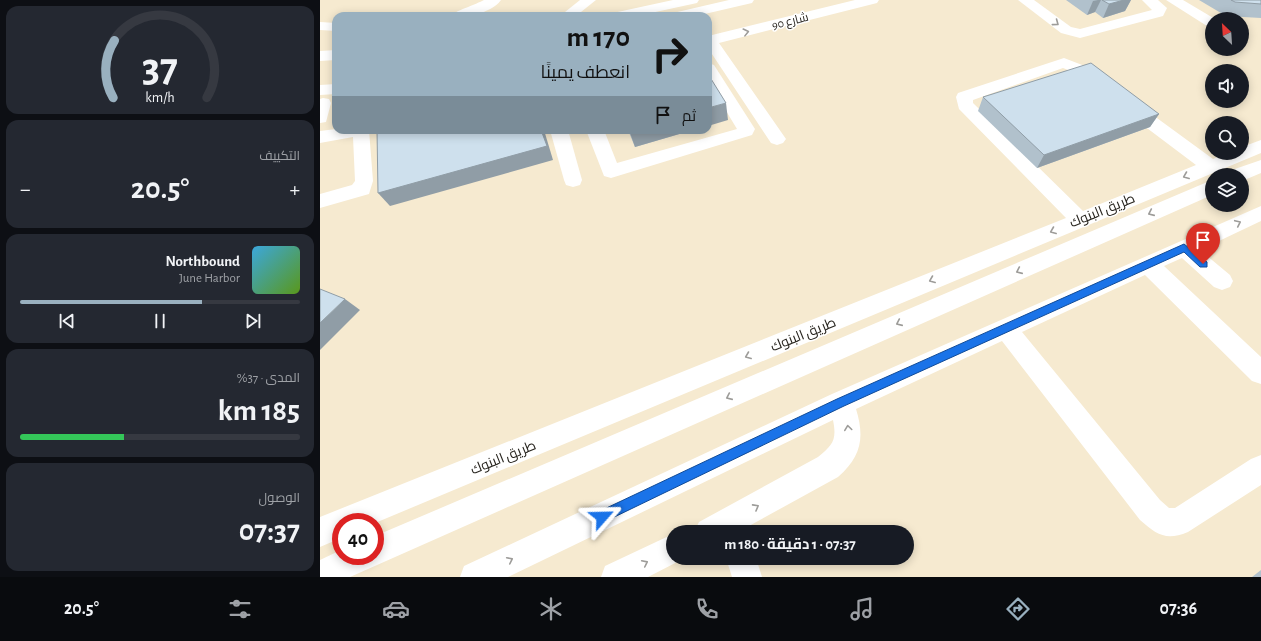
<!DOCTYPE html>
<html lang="ar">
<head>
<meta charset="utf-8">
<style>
	:root { --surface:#171b24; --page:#242831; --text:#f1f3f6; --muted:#9ea1a6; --line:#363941; --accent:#99b0bf }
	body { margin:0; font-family:"Alegreya Sans",Cairo,sans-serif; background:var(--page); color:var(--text); direction:rtl; height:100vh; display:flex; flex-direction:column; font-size:15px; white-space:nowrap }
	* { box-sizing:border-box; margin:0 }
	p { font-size:13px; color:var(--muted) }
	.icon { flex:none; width:22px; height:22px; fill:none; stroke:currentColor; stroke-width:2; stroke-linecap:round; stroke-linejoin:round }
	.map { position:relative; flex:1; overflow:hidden; direction:ltr }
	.panel { display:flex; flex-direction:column; gap:6px; padding:6px; background:#0d0f14; width:320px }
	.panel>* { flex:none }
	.guide { position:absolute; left:12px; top:12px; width:380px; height:122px; border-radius:12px; box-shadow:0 2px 10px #0003; direction:rtl; background:#99b0bf; color:#111; overflow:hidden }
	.needle { width:26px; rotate:335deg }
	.buttons { position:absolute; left:885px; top:12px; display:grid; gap:8px }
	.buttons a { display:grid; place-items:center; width:44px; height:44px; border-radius:50%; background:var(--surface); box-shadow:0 2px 10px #0003; font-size:20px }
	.speed { position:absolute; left:12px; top:513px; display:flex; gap:8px; font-size:20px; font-weight:700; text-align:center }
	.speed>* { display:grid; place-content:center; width:52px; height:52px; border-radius:50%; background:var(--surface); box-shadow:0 2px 10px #0003; line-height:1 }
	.speed .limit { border:6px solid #d22; background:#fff; color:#111 }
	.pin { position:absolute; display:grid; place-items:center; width:34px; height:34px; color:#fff; margin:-41px -17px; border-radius:50% 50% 50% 0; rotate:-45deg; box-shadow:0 0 4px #0007 }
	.pin .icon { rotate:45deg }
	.me { position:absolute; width:44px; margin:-22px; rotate:65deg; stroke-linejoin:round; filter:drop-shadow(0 0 3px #0008) }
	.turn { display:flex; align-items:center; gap:14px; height:84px; padding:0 16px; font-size:18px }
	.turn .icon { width:52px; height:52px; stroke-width:2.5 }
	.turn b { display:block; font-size:28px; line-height:34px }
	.then { display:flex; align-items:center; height:38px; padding:0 16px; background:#0003; gap:8px; font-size:15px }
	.big { font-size:30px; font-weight:700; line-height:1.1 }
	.panel .tile { flex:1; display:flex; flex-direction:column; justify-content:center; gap:6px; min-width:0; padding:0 14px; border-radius:12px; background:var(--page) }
	.panel .dial { align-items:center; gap:0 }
	.dial svg { height:104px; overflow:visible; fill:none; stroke:var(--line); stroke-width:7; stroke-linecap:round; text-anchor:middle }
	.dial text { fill:var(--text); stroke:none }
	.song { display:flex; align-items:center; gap:12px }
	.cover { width:48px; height:48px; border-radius:6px; background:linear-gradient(135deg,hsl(200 70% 55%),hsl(90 70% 35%)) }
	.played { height:4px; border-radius:2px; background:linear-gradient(90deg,var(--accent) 65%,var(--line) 65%) }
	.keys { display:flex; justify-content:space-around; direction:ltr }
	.heat { display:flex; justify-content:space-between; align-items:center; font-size:22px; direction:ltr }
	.charge { height:6px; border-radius:3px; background:linear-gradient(90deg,#34c759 37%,var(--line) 0) }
	.trip { position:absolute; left:346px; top:525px; width:248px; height:40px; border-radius:20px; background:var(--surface); box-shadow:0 2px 10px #0003; font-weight:700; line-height:40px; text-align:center; direction:rtl }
	.dock { display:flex; height:64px; justify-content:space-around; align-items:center; background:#090b0e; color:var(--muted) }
	.dock .icon { width:28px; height:28px }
	.dock .current { color:var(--accent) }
	.dock b { font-size:18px; color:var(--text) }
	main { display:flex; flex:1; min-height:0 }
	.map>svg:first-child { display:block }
	.built { fill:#f6ead0; fill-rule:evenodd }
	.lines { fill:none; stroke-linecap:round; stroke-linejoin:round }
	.minor { fill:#fff; fill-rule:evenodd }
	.wall { fill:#b1c1cc }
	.shaded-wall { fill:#909da6 }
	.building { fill:#cee0ed; stroke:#909da6 }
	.oneway { stroke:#9d9c99 }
	.route { fill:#1a73e8; stroke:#114b97 }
	.labels { text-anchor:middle; stroke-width:3; stroke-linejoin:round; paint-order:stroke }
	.far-street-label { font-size:12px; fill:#26231d; stroke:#fff }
	.street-label { font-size:14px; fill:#26231d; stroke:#fff }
</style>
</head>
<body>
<main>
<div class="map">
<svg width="941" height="577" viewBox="0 0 941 577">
	<rect width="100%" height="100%" fill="#fff7e4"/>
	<path class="built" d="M0,0H941V577H0ZM16,16H388V130H16ZM892,19H922V49H892ZM892,71H922V101H892ZM892,123H922V153H892ZM892,175H922V205H892ZM21,522H55V556H21ZM353,532H587V558H353Z"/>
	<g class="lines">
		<g class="minor">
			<path d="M164,0H181C170,15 146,16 130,16C133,12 157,4 164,0Z"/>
			<path d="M260,0H276L256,16H240Z"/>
			<path d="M353,0H379L377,3L317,16H291L293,13Z"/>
			<path d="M409,0H434L432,3L376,16H351L353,13Z"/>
			<path d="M535,0H559L557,3L399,43L466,139L463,143L457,145L451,143L388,48V36Z"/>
			<path d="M698,0H714L751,27L760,29L832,10L822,0H838L847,8L843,16L760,38L741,33Z"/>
			<path d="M846,0H863L895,19H892V27L887,26Z"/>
			<path d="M0,22L16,23V31L0,30Z"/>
			<path d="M16,50V60L0,61V51Z"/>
			<path d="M744,58L770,68L790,84L788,87C775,91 769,81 759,75C754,72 748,70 743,68L653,100V103L763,211L876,165L803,110L801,106L803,102L809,101L815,102L893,159L907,153H922V147L941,140V153L55,523V522H21V538L0,547V517L746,218L639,109L636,97L638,93Z"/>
			<path d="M388,63L394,65L435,129L432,135L291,178L284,176L266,130H284L297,163L417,129L388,81Z"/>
			<path d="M16,84V94L0,95V85Z"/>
			<path d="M3,98L9,99L11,103L6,122L0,123V99Z"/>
			<path d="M16,129L49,130L53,181L49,194L0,208V194L32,185L35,181L33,137L0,143V131Z"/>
			<path d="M230,130H248L262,180L260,185L253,187L246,185L244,180Z"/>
			<path d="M941,160V173L922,181V175H910L912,170Z"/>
			<path d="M892,180V195L30,577H0V560L21,550V556H55V536Z"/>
			<path d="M941,206V221L880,250L910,275L913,281L910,287L902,290L894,287L862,258L844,266L941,357V384L932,381L825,275L702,332L840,500L849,508H855L931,459L941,455V485L868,532C846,541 837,535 820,520L682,341L536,409C545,438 541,457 518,477L418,532H374L379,522L498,457C513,445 517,440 513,420L188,577H140L144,566L512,394Z"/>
			<path d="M353,534V558H364L363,559L328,577H281L285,566Z"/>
			<path d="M406,558H436L442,577H412Z"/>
		</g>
	</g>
	<g class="wall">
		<path d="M746,0H811L805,11L783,18L775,12L767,15Z"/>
		<path d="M879,0H941V18L906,16Z"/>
		<path d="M663,97L839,114L830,127L717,168L658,111Z"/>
		<path d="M308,130H373L315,147Z"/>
		<path d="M941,570V577H932Z"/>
	</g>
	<g class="shaded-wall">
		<path d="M778,0H781L775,12L767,15L773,1Z"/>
		<path d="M799,0H811L805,11L783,18L789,4Z"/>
		<path d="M406,103L408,120L388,126V108Z"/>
		<path d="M839,114L830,127L717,168L724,155Z"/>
		<path d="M221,130H224L233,160L70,206L58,193Z"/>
		<path d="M309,130H373L315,147Z"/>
		<path d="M25,299L40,310L0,350V323Z"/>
	</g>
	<g class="building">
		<path d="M782,0H804L789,4Z"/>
		<path d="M911,0H941V4L915,2Z"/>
		<path d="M771,63L839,114L724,155L663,97Z"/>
		<path d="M388,74L406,103L388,108Z"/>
		<path d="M57,130H221L227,146L58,193Z"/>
		<path d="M0,289L25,299L0,323Z"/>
	</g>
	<defs><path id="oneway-chevron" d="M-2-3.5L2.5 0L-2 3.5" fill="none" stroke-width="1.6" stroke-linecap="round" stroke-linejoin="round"/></defs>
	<g class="oneway">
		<use href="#oneway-chevron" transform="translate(736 23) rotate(37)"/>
		<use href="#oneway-chevron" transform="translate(426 32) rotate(-14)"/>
		<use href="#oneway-chevron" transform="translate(866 176) rotate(158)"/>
		<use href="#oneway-chevron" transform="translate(831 213) rotate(156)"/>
		<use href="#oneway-chevron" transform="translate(918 223) rotate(-25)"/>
		<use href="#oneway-chevron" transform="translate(733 231) rotate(158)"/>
		<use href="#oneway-chevron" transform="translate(699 271) rotate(156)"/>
		<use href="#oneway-chevron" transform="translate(612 280) rotate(158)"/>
		<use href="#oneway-chevron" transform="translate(579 323) rotate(156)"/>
		<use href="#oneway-chevron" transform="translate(428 356) rotate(158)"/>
		<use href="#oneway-chevron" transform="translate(409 397) rotate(156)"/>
		<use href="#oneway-chevron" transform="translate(528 428) rotate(-98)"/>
		<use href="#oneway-chevron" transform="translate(436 507) rotate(-29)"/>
		<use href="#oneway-chevron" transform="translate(190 560) rotate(-26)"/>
		<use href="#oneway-chevron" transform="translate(325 563) rotate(-26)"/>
	</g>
	<path class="route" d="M864,244L887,262V267H880L864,252L524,406L286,521L282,523L278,521L276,517L278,512L517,399Z"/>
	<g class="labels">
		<g class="far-street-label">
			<text transform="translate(470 21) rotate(-14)" y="4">شارع 90</text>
		</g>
		<g class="street-label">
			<text transform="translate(782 210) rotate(-22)" y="5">طريق البنوك</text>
			<text transform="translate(483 334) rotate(-22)" y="5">طريق البنوك</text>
			<text transform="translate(183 457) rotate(-22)" y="5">طريق البنوك</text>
		</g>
	</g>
</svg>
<div class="buttons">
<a><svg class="needle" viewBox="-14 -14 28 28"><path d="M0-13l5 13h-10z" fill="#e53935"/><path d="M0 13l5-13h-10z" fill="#9ea1a6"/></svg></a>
<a><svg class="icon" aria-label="sound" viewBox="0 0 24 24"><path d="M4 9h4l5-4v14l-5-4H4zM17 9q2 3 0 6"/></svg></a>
<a><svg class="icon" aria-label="search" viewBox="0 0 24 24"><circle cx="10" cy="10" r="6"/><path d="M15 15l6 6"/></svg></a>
<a><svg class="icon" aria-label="layers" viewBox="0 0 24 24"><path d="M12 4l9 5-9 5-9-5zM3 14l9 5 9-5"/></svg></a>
</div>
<div class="speed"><div class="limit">40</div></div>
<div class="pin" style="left:883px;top:264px;background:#d93025"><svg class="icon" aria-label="arrive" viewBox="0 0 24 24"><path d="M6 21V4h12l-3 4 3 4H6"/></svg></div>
<svg class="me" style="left:282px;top:517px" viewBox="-20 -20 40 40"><path d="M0-17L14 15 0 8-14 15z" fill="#1a73e8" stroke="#fff" stroke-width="4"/></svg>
<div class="trip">07:37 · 1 دقيقة · 180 m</div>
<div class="guide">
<div class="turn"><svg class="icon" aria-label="right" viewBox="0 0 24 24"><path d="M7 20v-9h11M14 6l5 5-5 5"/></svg><div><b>170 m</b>انعطف يمينًا</div></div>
<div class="then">ثم<svg class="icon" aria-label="arrive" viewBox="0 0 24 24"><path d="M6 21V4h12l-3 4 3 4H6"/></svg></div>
</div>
</div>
<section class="panel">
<div class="tile dial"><svg viewBox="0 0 100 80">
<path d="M14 69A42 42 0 1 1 86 69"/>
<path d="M14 69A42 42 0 0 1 15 25" stroke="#99b0bf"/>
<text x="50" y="56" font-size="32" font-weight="700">37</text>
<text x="50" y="72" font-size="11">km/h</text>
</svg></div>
<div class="tile"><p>التكييف</p>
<div class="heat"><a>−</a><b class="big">20.5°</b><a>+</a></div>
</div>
<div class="tile">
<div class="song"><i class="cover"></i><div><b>Northbound</b><p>June Harbor</p></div></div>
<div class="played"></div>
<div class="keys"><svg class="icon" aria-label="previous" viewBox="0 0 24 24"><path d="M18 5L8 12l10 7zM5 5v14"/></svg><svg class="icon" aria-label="pause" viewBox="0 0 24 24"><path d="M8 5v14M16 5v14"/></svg><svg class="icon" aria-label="next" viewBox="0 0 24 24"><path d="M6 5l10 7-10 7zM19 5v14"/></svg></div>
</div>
<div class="tile"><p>المدى · 37%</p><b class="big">185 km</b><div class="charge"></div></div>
<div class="tile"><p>الوصول</p><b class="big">07:37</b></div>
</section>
</main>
<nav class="dock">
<b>07:36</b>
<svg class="icon current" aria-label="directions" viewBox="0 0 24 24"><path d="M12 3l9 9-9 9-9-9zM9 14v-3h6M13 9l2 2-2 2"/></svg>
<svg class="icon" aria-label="music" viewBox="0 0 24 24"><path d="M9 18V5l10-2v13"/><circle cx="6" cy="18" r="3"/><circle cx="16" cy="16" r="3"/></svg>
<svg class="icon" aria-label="phone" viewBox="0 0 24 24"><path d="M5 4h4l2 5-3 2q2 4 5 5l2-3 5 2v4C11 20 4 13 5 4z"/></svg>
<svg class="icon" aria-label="climate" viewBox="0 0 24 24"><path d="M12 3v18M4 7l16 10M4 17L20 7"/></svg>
<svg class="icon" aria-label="car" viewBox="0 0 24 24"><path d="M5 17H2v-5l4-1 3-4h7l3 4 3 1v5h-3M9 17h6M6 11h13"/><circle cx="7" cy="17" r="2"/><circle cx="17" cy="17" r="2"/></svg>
<svg class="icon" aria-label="filters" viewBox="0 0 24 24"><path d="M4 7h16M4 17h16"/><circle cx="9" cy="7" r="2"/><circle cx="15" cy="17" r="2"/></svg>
<b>20.5°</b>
</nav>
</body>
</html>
